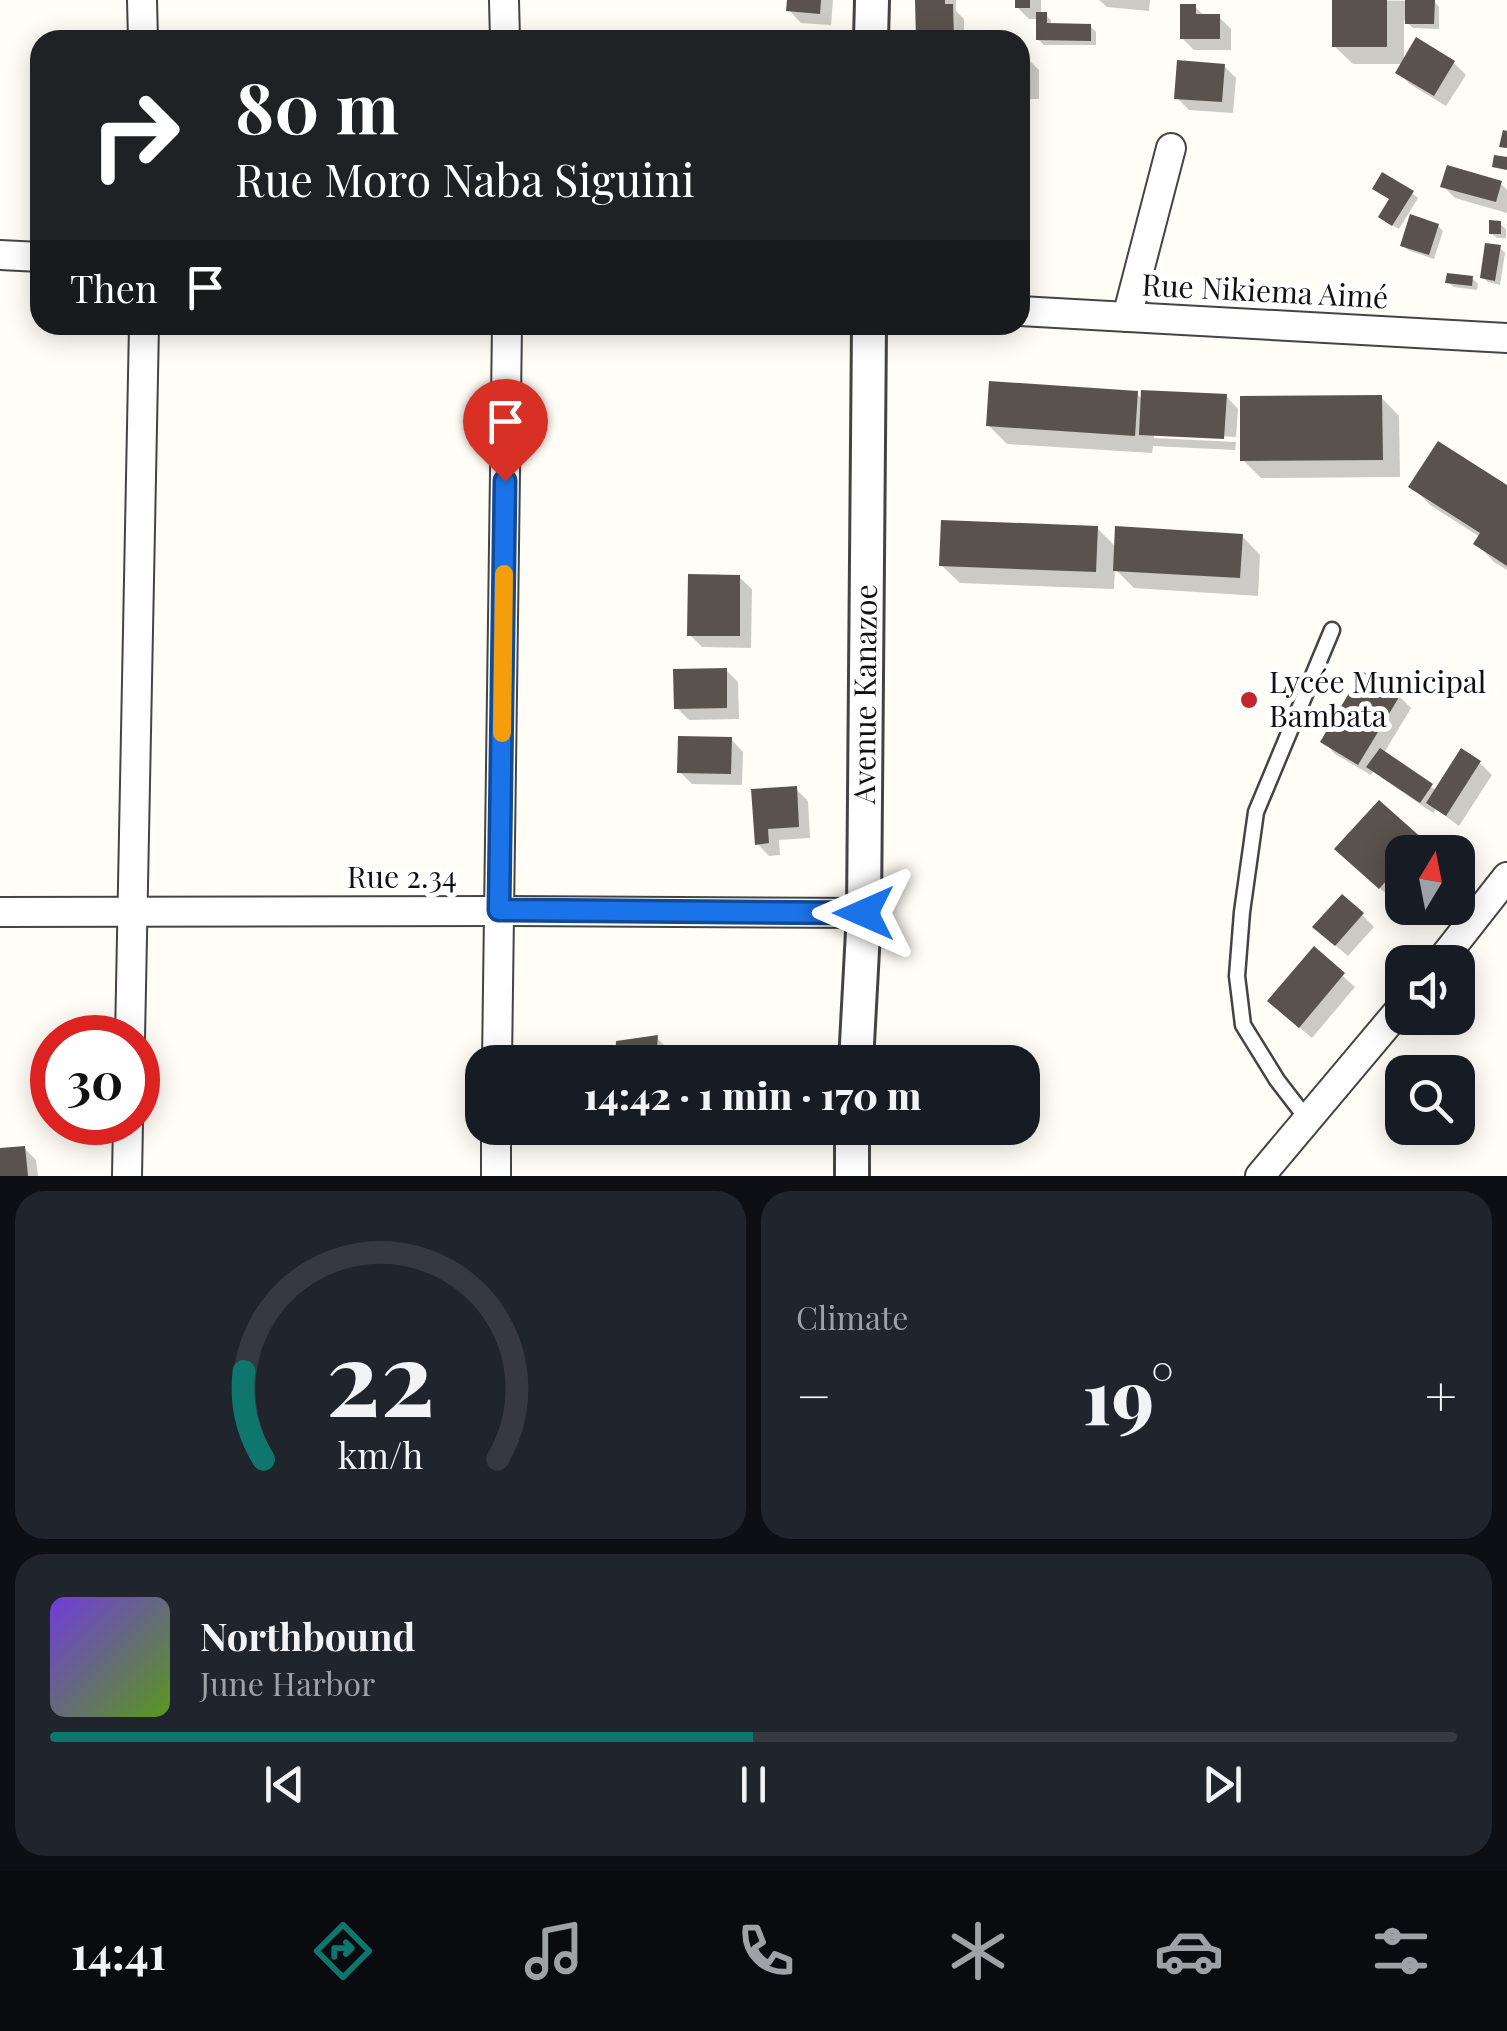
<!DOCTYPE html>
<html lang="en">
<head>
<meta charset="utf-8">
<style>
	:root { --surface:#171b24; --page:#20242c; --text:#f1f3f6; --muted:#9ea1a6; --line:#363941; --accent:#0f766e }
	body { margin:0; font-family:"Playfair Display",serif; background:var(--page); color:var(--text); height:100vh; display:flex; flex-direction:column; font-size:38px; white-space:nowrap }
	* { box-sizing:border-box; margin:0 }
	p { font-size:32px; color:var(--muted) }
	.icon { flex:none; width:55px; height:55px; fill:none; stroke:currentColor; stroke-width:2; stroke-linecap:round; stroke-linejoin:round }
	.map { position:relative; height:1176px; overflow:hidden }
	.drawer { display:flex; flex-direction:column; gap:15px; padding:15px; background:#0d0f14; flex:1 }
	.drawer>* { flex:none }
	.hud { position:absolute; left:30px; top:30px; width:1000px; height:305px; border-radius:30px; box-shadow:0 5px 25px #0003; background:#202124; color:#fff; overflow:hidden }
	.needle { width:65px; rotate:10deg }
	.tools { position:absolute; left:1385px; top:835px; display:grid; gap:20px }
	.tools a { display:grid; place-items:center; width:90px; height:90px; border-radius:20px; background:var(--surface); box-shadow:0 5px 25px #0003; font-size:50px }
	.speed { position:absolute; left:30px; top:1015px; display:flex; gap:20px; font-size:50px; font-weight:700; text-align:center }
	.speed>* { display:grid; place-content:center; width:130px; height:130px; border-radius:50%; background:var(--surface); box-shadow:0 5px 25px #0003; line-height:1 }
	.speed .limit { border:15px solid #d22; background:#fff; color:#111 }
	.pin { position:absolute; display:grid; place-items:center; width:85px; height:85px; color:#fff; margin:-102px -42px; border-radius:50% 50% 50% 0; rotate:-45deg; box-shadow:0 0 10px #0007 }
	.pin .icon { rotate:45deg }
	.me { position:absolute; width:110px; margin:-55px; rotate:270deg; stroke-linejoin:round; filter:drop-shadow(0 0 8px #0008) }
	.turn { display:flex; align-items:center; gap:35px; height:210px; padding:0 40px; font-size:45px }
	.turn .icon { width:130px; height:130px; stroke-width:2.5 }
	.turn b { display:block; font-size:70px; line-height:85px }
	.then { display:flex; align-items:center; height:95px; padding:0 40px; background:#0003; gap:20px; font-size:38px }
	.big { font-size:75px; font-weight:800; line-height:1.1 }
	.drawer .widget { flex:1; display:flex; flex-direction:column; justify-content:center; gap:15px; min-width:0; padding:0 35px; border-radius:30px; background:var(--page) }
	.drawer .dial { align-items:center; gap:0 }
	.dial svg { height:260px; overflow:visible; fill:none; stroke:var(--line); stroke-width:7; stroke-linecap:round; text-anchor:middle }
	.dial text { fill:var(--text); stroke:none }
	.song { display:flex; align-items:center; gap:30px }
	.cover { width:120px; height:120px; border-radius:15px; background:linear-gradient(135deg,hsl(260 70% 55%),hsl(90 70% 35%)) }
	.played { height:10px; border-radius:5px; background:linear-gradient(90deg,var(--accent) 50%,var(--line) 50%) }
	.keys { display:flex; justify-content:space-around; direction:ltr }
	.heat { display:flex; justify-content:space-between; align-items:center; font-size:55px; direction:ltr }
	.drawer .tiles { flex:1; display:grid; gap:15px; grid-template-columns:1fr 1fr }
	.widget:last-child { grid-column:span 2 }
	.trip { position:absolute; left:465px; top:1045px; width:575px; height:100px; border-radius:30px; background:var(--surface); box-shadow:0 5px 25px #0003; font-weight:800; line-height:100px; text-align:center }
	.menu { display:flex; height:160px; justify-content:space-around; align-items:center; background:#090b0e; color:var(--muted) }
	.menu .icon { width:70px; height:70px }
	.menu .current { color:var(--accent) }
	.menu b { font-size:45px; color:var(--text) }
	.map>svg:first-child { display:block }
	.shadow { fill:#0003 }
	.building { fill:#5a524d }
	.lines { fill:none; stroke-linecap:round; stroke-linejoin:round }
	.service-casing { stroke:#444; stroke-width:19 }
	.minor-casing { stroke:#444; stroke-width:32 }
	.tertiary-casing { stroke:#444; stroke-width:38 }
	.service { stroke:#fff; stroke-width:14 }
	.minor { stroke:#fff; stroke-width:28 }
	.tertiary { stroke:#fff; stroke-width:32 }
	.route-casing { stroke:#114b97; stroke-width:25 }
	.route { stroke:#1a73e8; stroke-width:18 }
	.slow { stroke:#f59e0b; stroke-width:18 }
	.poi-dot { fill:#c4262e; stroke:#fff; stroke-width:4 }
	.labels { text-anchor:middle; stroke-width:10; stroke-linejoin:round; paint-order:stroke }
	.street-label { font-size:30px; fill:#111; stroke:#fff }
	.poi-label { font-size:30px; fill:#111; stroke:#fff; text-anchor:start }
</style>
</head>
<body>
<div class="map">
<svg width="1507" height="1176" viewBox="0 0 1507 1176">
	<rect width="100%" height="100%" fill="#fffdf5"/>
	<g class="shadow">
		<path d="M790,0H833L831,25L801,23L789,10Z"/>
		<path d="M918,0H956V11L964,19V40H918Z"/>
		<path d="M1017,0H1041V14L1046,15L1051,20V26H1090L1096,32V45H1044L1038,39V19H1029L1017,7Z"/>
		<path d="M1099,0H1150L1149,11L1107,7Z"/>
		<path d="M1334,0L1434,1L1439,7V29L1413,28L1404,20V62L1454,63L1466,75L1446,106L1410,84L1398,72L1403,64H1353L1334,46Z"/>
		<path d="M1195,7L1205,16L1219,17L1231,29V50H1194L1182,38Z"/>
		<path d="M1020,58H1027L1039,70V99H1020Z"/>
		<path d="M1224,66L1236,78L1233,113L1189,110L1177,98Z"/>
		<path d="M1500,183L1507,190V213L1455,198L1443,186Z"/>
		<path d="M1412,193L1418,198L1399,229L1386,222Z"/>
		<path d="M1500,224L1506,229V238H1497L1491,233Z"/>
		<path d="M1438,226L1443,231L1434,259L1408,250L1403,245Z"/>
		<path d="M1500,248L1505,253L1500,285L1488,282L1482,277Z"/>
		<path d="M1472,278L1478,284L1477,290L1454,287L1448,282Z"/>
		<path d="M1137,394L1143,400L1226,396L1238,409L1236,437L1154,433V438L1236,442L1235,450L1153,446L1152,453L1007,444L988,425Z"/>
		<path d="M1381,397L1399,416L1400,477L1261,478L1243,460Z"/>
		<path d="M1412,486L1507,488V570L1494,562L1476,543L1480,537L1430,505Z"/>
		<path d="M1097,528L1117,548L1242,536L1260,555L1258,596L1134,588L1115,569L1114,589L960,583L941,565Z"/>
		<path d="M739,577L752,589L751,648L702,647L690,635Z"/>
		<path d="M726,670L738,682L739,719L689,720L677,708Z"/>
		<path d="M1399,696L1411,708L1384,753L1437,791L1480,763L1492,775L1459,826L1436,809L1433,813L1382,778L1374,770L1371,775L1335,754L1323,741Z"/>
		<path d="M731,739L743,752L742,785L692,784L680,772Z"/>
		<path d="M796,789L808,801L810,838L779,840L780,855L769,856L757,843Z"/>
		<path d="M1422,842L1433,852H1402V888L1392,899L1350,861Z"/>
		<path d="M1362,915L1374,927L1348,956L1328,939Z"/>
		<path d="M1314,950L1355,987L1312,1038L1282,1013Z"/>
		<path d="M657,1038L669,1050L668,1062H618V1043Z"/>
		<path d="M24,1148L36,1160L38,1176H0V1166Z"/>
	</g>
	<g class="building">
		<path d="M787,0H821L820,14L786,11Z"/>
		<path d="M915,0H945V4H953L954,40H916Z"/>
		<rect x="1015" y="0" width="15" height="8"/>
		<rect x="1332" y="0" width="55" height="47"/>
		<path d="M1405,0H1435L1434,24H1405Z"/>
		<path d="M1180,4H1196V14H1220V39H1180Z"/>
		<path d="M1036,12H1047V23L1091,24V41L1036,40Z"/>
		<path d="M1416,37L1455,61L1434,96L1395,73Z"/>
		<rect x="1020" y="55" width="8" height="33"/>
		<path d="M1177,60L1225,64L1222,102L1174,99Z"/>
		<path d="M1503,130L1507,131V148L1499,147Z"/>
		<path d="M1494,155L1507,157V170L1492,167Z"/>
		<path d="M1447,165L1502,181L1496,202L1440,187Z"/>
		<path d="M1382,172L1414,191L1392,226L1378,217L1389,199L1372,189Z"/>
		<path d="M1410,214L1439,224L1429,255L1400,246Z"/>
		<path d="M1489,220L1501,221V234H1489Z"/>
		<path d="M1485,243L1501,245L1495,281L1480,278Z"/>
		<path d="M1447,273L1473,276L1472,286L1445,283Z"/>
		<path d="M989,381L1138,391L1135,436L986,426Z"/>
		<path d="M1141,390L1227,394L1224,439L1139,435Z"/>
		<path d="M1382,395L1383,460L1240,461V396Z"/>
		<path d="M1438,441L1507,485V566L1473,544L1480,533L1408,487Z"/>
		<path d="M941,520L1098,526L1096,572L939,566Z"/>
		<path d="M1115,526L1243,534L1240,578L1113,571Z"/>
		<path d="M688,574L740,575V636H687Z"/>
		<path d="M727,668V708L674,709L673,669Z"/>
		<path d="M1362,671L1401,694L1358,765L1320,742Z"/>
		<path d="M678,736L732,737L731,774L677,773Z"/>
		<path d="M1380,748L1433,784L1420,803L1366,767Z"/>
		<path d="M1461,748L1481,761L1446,816L1426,803Z"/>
		<path d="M797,786L799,827L768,829L769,843L755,845L751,789Z"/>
		<path d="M1379,800L1424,840L1412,852H1402V863L1379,889L1334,849Z"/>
		<path d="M1342,894L1364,913L1335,946L1312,927Z"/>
		<path d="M1314,946L1345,973L1299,1028L1267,1001Z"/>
		<path d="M658,1035L656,1062H615L616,1041Z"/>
		<path d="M25,1146L28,1176H0V1148Z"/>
	</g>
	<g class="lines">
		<defs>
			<path id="service" d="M1307,1119L1277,1080L1243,1025L1237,976L1242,912L1256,812L1332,630"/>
			<g id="minor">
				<path d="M142,0L143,40"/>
				<path d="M504,0L505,40"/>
				<path d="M0,255L40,257"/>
				<path d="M1020,311L1507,338"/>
				<path d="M1127,317L1171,148"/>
				<path d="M0,912L499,911L864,913"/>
				<path d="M1440,962L1507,877"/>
				<path d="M130,1038L144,325"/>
				<path d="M497,1062L507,325"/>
				<path d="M127,1176L128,1122"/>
				<path d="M496,1176V1128"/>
				<path d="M1260,1176L1402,1007"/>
			</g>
			<g id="tertiary">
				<path d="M871,40L872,0"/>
				<path id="s1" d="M856,1062L864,913L869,325"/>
				<path d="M852,1176V1128"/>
			</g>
		</defs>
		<use href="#service" class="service-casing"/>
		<use href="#minor" class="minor-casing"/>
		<use href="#tertiary" class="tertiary-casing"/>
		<use href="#service" class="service"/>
		<use href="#minor" class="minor"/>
		<use href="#tertiary" class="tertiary"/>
	</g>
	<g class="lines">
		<defs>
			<path id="route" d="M505,481L499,910L864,913"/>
		</defs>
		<use href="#route" class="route-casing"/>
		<use href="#route" class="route"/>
		<path class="slow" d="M502,733L504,574"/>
	</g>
	<circle class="poi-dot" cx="1249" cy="700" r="10"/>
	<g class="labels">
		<g class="street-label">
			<text transform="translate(1265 292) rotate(3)" y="10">Rue Nikiema Aimé</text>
			<text dy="10" stroke="none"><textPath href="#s1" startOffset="368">Avenue Kanazoe</textPath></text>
			<text x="402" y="888">Rue 2.34</text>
		</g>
		<g class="poi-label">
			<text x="1269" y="693">Lycée Municipal<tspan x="1269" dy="34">Bambata</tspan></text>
		</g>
	</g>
</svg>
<div class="tools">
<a><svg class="needle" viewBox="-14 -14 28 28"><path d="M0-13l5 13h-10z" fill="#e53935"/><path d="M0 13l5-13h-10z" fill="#9ea1a6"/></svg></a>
<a><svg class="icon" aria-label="sound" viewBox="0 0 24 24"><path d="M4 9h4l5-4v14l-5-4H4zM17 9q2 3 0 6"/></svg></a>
<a><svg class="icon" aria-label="search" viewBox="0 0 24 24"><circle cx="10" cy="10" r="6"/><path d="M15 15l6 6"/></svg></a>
</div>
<div class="speed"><div class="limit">30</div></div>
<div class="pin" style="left:505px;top:481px;background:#d93025"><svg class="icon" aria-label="arrive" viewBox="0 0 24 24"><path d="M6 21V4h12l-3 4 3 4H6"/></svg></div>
<svg class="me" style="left:864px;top:913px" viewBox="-20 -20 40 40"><path d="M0-17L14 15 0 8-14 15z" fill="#1a73e8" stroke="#fff" stroke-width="4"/></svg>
<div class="trip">14:42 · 1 min · 170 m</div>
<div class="hud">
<div class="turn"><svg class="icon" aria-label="right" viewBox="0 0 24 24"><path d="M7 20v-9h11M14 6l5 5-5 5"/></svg><div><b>80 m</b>Rue Moro Naba Siguini</div></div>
<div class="then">Then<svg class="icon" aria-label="arrive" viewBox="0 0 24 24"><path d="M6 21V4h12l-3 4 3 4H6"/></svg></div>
</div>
</div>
<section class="drawer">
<div class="tiles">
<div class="widget dial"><svg viewBox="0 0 100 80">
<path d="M14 69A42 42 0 1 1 86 69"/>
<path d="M14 69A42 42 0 0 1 8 42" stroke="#0f766e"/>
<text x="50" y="56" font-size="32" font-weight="700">22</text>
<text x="50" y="72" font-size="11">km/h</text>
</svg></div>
<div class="widget"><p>Climate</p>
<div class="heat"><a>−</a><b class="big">19°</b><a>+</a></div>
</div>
<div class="widget">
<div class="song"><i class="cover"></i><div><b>Northbound</b><p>June Harbor</p></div></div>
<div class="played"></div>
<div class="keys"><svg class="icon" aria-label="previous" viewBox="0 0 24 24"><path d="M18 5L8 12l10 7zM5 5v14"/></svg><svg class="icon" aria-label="pause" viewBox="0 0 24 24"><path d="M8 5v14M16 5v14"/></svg><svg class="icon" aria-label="next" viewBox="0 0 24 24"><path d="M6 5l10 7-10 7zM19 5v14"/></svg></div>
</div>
</div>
</section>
<nav class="menu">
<b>14:41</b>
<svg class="icon current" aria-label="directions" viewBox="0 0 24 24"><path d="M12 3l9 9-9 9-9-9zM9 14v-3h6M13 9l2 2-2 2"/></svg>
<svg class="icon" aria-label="music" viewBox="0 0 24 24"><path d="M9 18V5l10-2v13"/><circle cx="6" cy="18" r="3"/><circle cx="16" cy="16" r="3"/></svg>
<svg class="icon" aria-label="phone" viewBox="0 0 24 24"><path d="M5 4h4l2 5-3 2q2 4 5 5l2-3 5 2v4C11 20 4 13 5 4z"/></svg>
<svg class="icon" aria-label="climate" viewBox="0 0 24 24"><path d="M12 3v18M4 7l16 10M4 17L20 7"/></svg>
<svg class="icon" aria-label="car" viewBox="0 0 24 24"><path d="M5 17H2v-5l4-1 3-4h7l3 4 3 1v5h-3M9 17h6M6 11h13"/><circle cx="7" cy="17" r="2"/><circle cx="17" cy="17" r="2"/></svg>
<svg class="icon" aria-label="filters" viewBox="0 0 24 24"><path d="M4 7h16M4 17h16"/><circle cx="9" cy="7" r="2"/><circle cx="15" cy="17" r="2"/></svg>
</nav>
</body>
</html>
